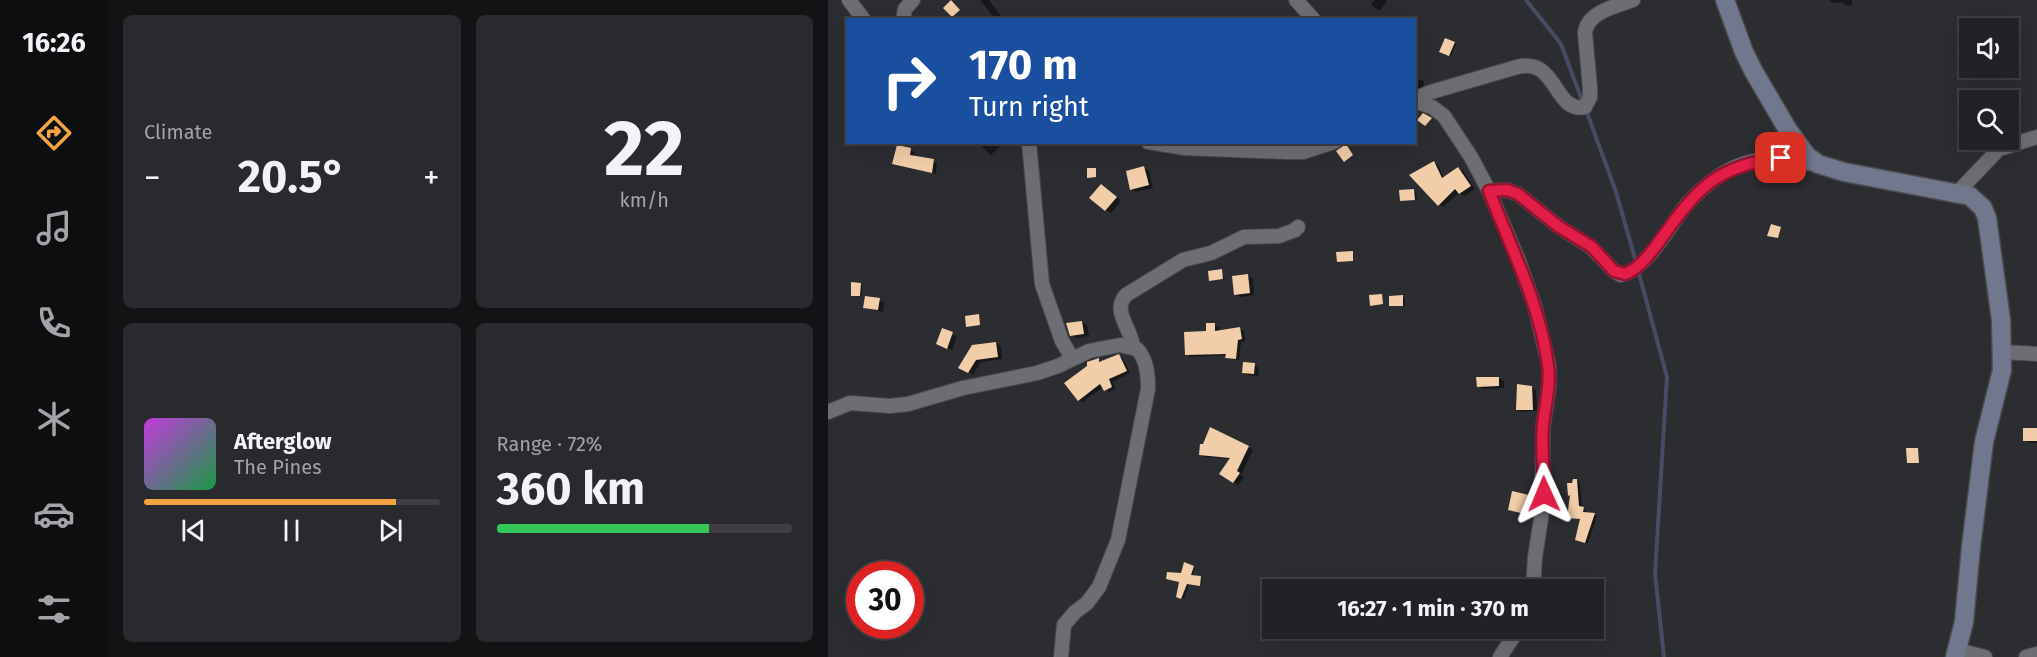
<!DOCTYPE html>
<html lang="en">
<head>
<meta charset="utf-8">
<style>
	:root { --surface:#202225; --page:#282a2d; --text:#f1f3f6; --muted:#a2a4a7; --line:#3d3f42; --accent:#f3a443 }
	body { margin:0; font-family:"Fira Sans",sans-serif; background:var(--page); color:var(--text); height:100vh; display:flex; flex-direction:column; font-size:22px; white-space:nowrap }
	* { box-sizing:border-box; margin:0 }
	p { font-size:20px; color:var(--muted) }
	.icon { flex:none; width:33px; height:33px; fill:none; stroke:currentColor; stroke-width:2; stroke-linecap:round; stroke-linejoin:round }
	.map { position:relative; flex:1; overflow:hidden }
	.sheet { display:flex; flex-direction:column; gap:15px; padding:15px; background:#121314; width:720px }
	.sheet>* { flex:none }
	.guide { position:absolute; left:18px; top:18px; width:570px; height:126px; border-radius:0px; box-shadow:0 6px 24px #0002,0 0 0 2px var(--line); background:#1a4fa0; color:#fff; overflow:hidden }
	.buttons { position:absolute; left:1131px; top:18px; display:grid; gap:12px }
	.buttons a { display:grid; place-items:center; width:60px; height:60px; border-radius:0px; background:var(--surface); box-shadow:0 6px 24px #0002,0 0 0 2px var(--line); font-size:30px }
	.speed { position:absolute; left:18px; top:561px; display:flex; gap:12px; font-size:30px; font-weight:700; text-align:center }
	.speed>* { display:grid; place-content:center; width:78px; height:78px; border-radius:50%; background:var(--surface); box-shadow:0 6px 24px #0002,0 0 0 2px var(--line); line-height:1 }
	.speed .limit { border:9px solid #d22; background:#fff; color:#111 }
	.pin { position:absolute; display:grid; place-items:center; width:51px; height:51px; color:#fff; margin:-26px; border-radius:12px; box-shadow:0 3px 9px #0006 }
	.me { position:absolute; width:66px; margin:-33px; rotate:359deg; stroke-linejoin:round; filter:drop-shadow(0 0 4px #0008) }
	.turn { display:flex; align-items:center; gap:21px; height:126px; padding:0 24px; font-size:27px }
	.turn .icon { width:78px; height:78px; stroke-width:2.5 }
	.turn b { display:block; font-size:42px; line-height:51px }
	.big { font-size:45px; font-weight:700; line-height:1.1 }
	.sheet .widget { flex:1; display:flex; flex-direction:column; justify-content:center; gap:9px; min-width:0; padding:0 21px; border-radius:9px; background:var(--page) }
	.sheet .dial { align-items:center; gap:0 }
	.dial b { font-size:78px; line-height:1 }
	.song { display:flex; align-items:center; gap:18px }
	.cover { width:72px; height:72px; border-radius:9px; background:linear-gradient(135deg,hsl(290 70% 55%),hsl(140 70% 35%)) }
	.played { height:6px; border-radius:3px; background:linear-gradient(90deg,var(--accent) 85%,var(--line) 85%) }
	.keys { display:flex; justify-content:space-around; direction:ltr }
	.heat { display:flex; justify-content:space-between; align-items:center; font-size:33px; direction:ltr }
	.charge { height:9px; border-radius:4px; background:linear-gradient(90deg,#34c759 72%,var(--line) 0) }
	.sheet .tiles { flex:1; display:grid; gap:15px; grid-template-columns:repeat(2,1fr) }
	.trip { position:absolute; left:434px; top:579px; width:342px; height:60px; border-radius:0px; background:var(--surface); box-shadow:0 6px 24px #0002,0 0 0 2px var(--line); font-weight:700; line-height:60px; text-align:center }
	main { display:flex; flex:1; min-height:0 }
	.tab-bar { display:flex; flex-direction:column; width:108px; justify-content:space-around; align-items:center; background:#0d0e0f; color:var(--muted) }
	.tab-bar .icon { width:42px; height:42px }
	.tab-bar .active { color:var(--accent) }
	.tab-bar b { font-size:27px; color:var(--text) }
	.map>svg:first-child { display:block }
	.shadow { fill:#0007 }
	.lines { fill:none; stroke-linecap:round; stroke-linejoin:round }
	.stream { stroke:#474c63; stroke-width:4 }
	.building { fill:#f1cda9 }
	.street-casing { stroke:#4a4b4e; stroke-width:16 }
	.secondary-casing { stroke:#4a4b4e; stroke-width:21 }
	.street { stroke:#6c6e73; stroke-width:14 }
	.secondary { stroke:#71788e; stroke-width:18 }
	.route-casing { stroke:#92132f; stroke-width:15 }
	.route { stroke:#e11d48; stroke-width:10 }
</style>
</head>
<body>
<main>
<nav class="tab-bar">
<b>16:26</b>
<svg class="icon active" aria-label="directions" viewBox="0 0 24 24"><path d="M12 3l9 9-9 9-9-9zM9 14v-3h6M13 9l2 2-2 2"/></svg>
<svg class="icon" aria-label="music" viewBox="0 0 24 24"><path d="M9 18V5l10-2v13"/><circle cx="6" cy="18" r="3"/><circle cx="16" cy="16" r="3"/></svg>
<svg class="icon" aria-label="phone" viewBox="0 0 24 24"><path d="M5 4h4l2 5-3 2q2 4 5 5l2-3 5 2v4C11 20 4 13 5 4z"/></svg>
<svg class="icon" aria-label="climate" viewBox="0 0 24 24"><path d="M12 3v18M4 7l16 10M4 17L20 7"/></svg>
<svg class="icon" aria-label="car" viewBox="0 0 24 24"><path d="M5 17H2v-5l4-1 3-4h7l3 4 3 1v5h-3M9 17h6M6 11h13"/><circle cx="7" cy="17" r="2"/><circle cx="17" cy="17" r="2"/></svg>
<svg class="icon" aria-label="filters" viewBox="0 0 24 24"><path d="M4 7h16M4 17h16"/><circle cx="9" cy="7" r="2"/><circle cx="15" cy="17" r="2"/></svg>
</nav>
<section class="sheet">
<div class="tiles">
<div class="widget"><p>Climate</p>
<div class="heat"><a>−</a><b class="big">20.5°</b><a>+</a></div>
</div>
<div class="widget dial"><b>22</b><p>km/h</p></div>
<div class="widget">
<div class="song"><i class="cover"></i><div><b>Afterglow</b><p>The Pines</p></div></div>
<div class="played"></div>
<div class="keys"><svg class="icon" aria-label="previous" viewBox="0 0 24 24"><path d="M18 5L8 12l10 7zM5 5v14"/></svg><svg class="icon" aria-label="pause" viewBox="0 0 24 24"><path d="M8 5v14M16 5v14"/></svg><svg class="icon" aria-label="next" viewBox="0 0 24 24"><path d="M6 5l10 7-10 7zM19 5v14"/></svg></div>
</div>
<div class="widget"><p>Range · 72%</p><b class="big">360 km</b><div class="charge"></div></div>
</div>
</section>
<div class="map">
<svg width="1209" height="657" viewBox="0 0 1209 657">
	<rect width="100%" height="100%" fill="#2b2d31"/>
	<g class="shadow">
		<path d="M152,0H161L175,19L168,20Z"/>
		<path d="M547,0H557L559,1L552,11L543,5Z"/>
		<path d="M1001,0H1024V5L1019,6L1014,2L1005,3Z"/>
		<path d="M618,40L628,44L623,56L613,51Z"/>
		<path d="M586,78L596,81L595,90L586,91Z"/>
		<path d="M149,142H169L172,146L163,155Z"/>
		<path d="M70,146L87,152L85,157L109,163L108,174L66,163Z"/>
		<path d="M606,163L610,165L616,178L630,169L635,171L647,189L636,196L631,193L615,207L611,204Z"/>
		<path d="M316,168L321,171L325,188L308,192L303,189Z"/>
		<path d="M278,188L293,201L283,213L278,210Z"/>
		<path d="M586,190L588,192L589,200H573Z"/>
		<path d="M394,271L397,280H383Z"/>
		<path d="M420,276L425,279L426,295L413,297L408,294Z"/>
		<path d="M32,284L34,285V296L24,295Z"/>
		<path d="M575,297L577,298V306L563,305Z"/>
		<path d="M51,300L56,302L55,312L36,307Z"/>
		<path d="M254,322L259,325L261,336L248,338L243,335Z"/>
		<path d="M380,325L391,327V332L412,329L416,331L417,341L413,342L411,360L403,359L399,355L363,357L359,354L380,333Z"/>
		<path d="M115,330L129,337L124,350L114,346Z"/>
		<path d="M168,343L173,346L174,359L153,362L145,375L134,368Z"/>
		<path d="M290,356L295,359L302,373L284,382L288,389L281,392L275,387L255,402L251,400L260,367L271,360L274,362Z"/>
		<path d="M426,365L431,368L430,376L420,375L415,372Z"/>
		<path d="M671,378L676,381V388L655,389L650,386Z"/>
		<path d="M704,388L708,390L709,411L693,412L689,410Z"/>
		<path d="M1209,429V443H1202L1197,440Z"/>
		<path d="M420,447L425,450L413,475L416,477L410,485L393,474L403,459L378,457L373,455Z"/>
		<path d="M749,480L752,482L754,508L758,510L757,514L769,516L760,543L751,541L753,520L741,517L744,496L741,495Z"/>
		<path d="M700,497L705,499L702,515L681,509Z"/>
		<path d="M357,564L367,568L364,576L374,578L373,586L361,584L356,599L351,597Z"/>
	</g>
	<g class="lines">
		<g class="stream">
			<path d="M698,0L733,44L755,103"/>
			<path d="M758,110L788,192L808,262"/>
			<path d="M810,270L839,377L827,574L836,657"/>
		</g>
	</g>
	<g class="building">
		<path d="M123,0L132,10L124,17L115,8Z"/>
		<path d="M617,38L627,42L621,56L611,52Z"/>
		<path d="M595,113L604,118L597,126L589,120Z"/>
		<path d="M518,144L525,155L516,162L508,151Z"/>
		<path d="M69,145L83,148L82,155L106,159L104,173L64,164Z"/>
		<path d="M606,161L614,178L630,167L643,186L631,194L627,189L610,206L581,175Z"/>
		<path d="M316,166L321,185L302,190L298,171Z"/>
		<path d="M259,168H268V177L259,178Z"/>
		<path d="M273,184L289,197L277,211L261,198Z"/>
		<path d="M586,189L587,200L572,201L571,190Z"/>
		<path d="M943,224L953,227L950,238L939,236Z"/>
		<path d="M525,251V261L509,262L508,252Z"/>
		<path d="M394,269L395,279L381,281L380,271Z"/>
		<path d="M420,274L422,293L406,295L404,276Z"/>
		<path d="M23,282L33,283L32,296H23Z"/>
		<path d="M554,294L555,304L542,306L541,295Z"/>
		<path d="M575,295V306H561V296Z"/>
		<path d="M37,296L52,298L50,310L35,308Z"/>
		<path d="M151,314L152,325L138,327L137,316Z"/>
		<path d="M254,321L256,334L242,336L238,323Z"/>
		<path d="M378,323H387V331L412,327L414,339L410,340L408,359L397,358L398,354L357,355L356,332L378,331Z"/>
		<path d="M114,328L125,332L119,349L108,344Z"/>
		<path d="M168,342L170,357L148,360L140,373L130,368L144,345Z"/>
		<path d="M291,354L299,371L281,379L284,387L276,391L272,384L250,401L236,383L259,366V362L271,358V362Z"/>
		<path d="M415,362L427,363L426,374L414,373Z"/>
		<path d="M648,377H671V386L649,387Z"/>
		<path d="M689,384L704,386L705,410H688Z"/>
		<path d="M382,427L421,446L409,471L412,473L405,483L391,474L402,458L371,455L372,444H375Z"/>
		<rect x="1195" y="428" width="14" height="13"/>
		<path d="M1078,448H1090L1091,463H1079Z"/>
		<path d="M745,479H749L751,506L756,507L755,512L767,513L757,543L747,540L752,519L739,518L742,495L740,496L739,483H744Z"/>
		<path d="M684,491L701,495L697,514L680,510Z"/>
		<path d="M356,562L366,566L363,575L373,576L372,586L359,584L353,599L348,597L351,582L338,579L339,572L353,573Z"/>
	</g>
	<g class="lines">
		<defs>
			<g id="street">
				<path d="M21,0L36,20"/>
				<path d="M468,0L486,20"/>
				<path d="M75,20L77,9L85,0"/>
				<path d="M586,99L603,92L689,67C730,57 725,113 757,107L762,97V88L757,33C759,12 788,6 805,0"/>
				<path d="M586,101L604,107L616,116L643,157L661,191L690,259L707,307L721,366V386L715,427L714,512L707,557L705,590"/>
				<path d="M201,142L214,284L234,341L244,358"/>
				<path d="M320,142L357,148L459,152H475L506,142"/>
				<path d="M661,191L679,190L690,194L730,226L763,247L786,271L793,275C820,270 844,220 862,201C877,185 894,171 915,164C929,160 946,157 961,159C970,160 978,164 988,164"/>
				<path d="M1128,194L1171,149L1209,137"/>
				<path d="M305,347C304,329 283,311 298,295L355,260L383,253L416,237L451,236L467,230L470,227"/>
				<path d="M1175,352L1209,354"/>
				<path d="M0,412L22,403L62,406L80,404L135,388L209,373L230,366L261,351L292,345L309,349C319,360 320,374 320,389L290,540L271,587L259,603L247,612L236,625L233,657"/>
				<path d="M1129,650L1157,657"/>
				<path d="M672,657L691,628"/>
				<path d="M1198,657L1209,654"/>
			</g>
			<path id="secondary" d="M897,0L916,52L926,72L960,130L979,156L990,164L1016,172L1142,196L1155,208L1159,218L1173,320L1174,370L1156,442L1143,547L1136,622L1127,657"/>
		</defs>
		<use href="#street" class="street-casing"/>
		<use href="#secondary" class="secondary-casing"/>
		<use href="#street" class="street"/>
		<use href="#secondary" class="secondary"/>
	</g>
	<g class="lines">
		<defs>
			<path id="route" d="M716,494C716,471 713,447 715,425C717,405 723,385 720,365C712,304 683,248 661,191L679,190L690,194L730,226L764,247L786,271L797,274C812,268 823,253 833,239C869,189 888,165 953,158"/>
		</defs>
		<use href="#route" class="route-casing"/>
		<use href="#route" class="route"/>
	</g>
</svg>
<div class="buttons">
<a><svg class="icon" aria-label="sound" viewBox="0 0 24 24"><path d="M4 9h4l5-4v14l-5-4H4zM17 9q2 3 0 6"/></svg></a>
<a><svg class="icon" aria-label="search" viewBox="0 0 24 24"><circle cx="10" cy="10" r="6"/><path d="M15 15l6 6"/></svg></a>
</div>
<div class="speed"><div class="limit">30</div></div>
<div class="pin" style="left:953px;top:158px;background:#d93025"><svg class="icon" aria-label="arrive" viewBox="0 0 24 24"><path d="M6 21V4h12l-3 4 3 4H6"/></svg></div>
<svg class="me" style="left:716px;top:494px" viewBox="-20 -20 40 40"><path d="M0-17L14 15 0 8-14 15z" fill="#e11d48" stroke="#fff" stroke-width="4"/></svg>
<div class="trip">16:27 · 1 min · 370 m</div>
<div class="guide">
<div class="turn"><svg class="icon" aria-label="right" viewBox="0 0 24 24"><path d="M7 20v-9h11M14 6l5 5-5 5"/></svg><div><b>170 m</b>Turn right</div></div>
</div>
</div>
</main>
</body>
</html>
